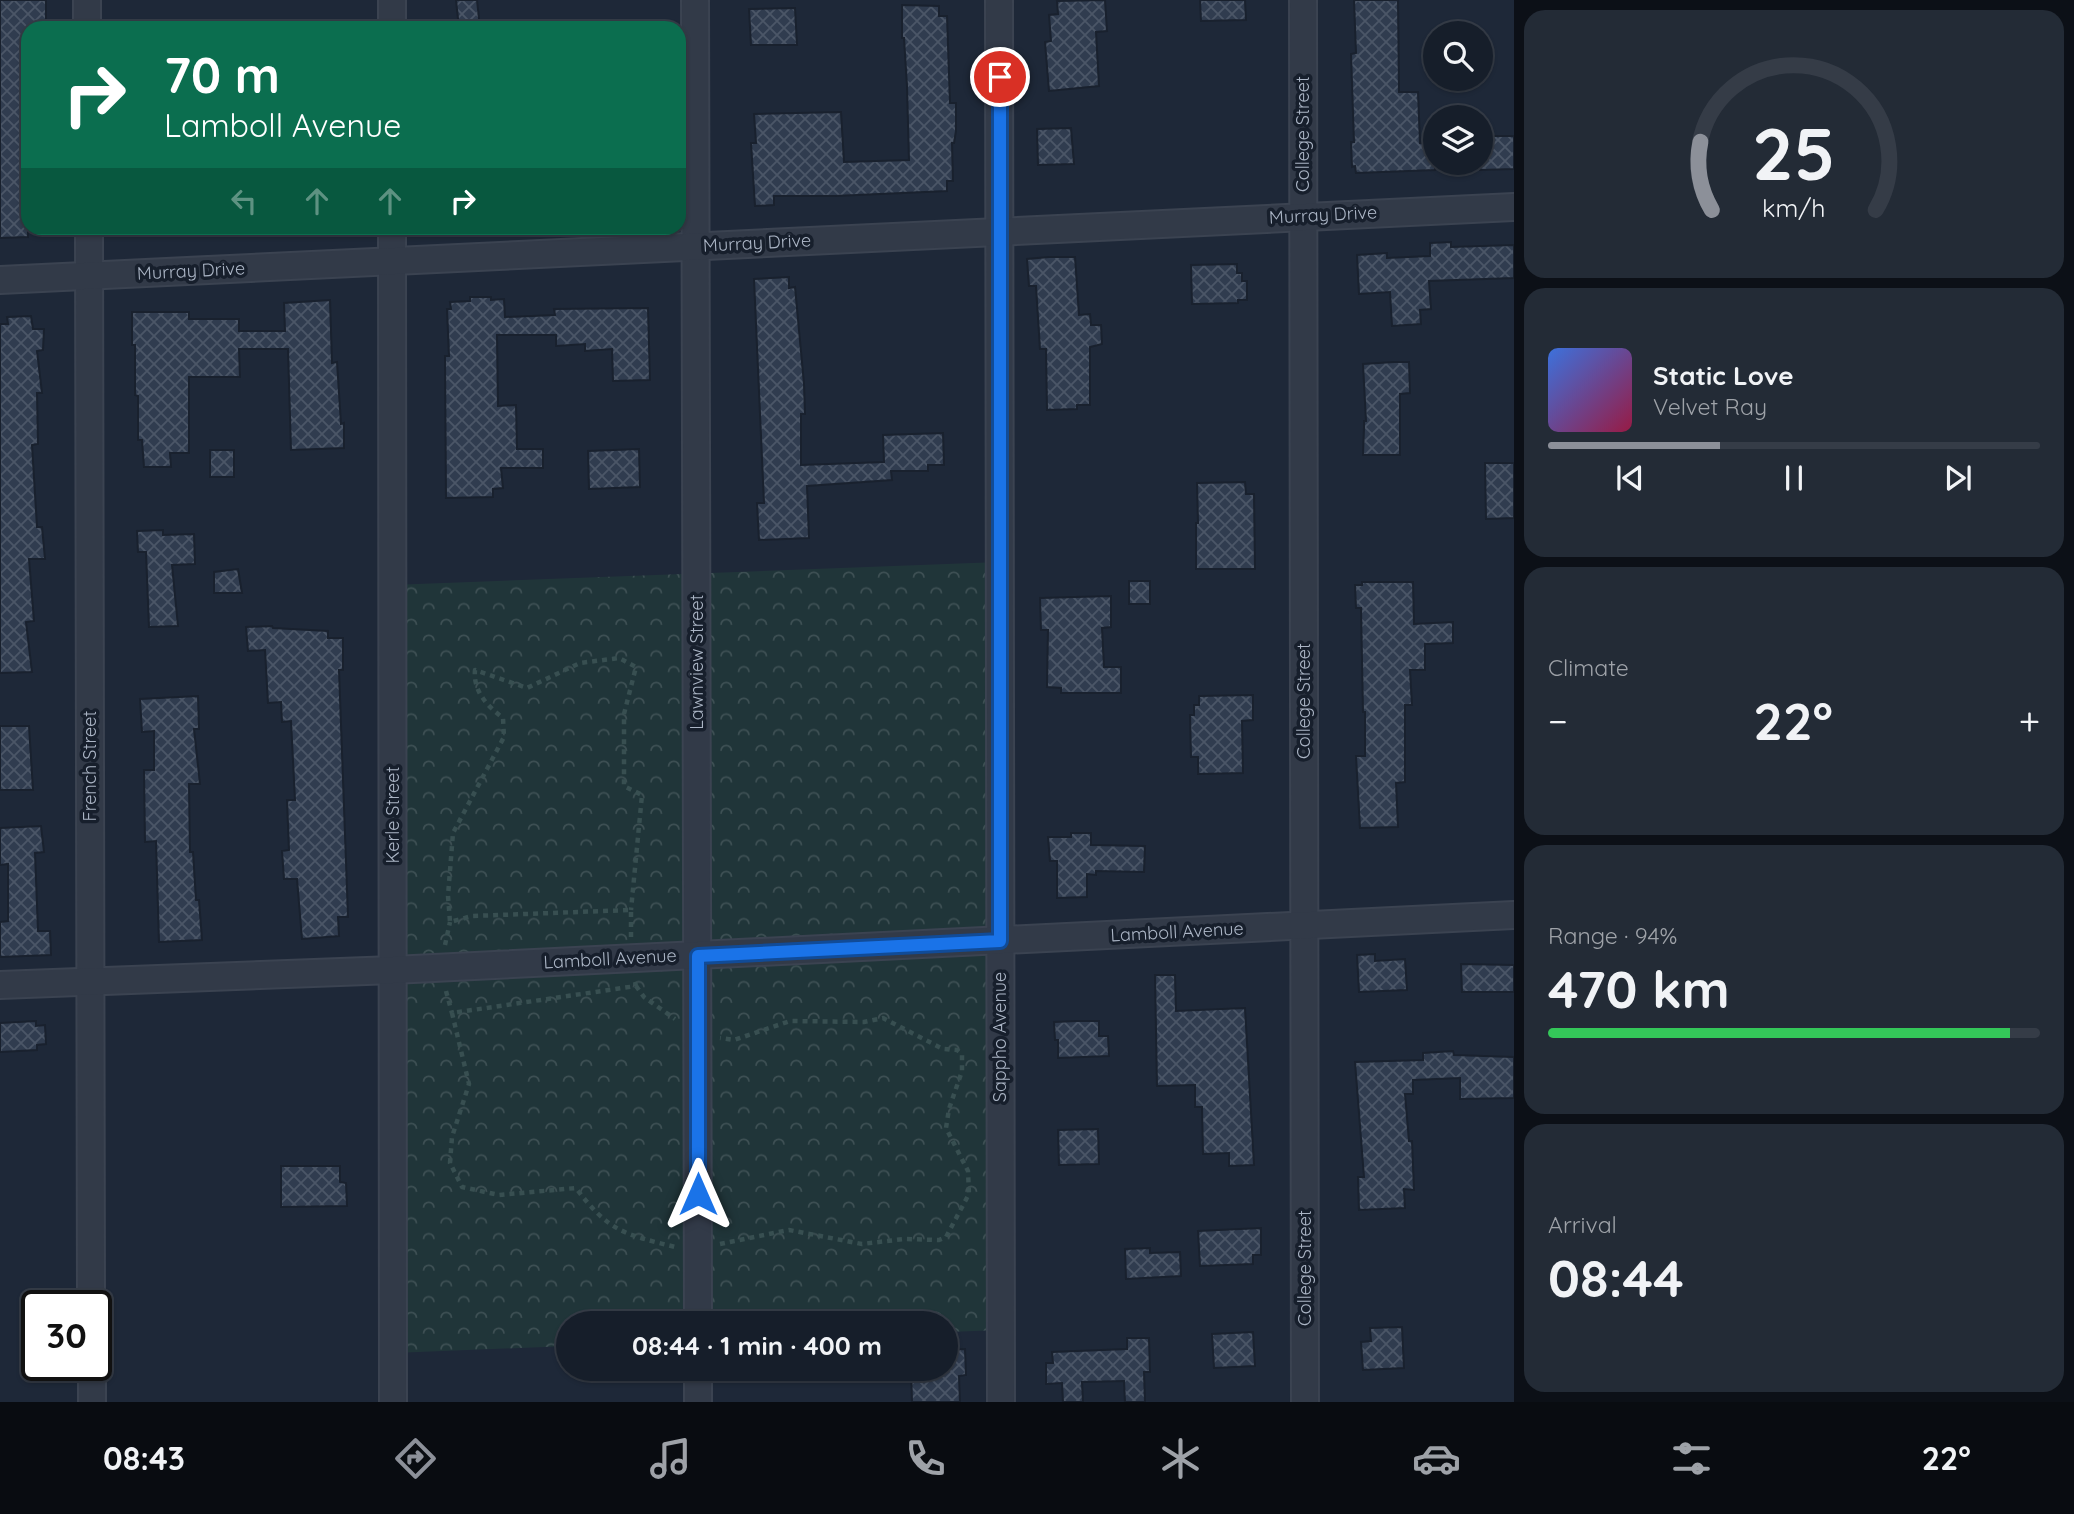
<!DOCTYPE html>
<html lang="en">
<head>
<meta charset="utf-8">
<style>
	:root { --surface:#161e2a; --page:#232b36; --text:#f1f3f6; --muted:#9ea2a8; --line:#353c47; --accent:#8c9099 }
	body { margin:0; font-family:Quicksand,sans-serif; background:var(--page); color:var(--text); height:100vh; display:flex; flex-direction:column; font-size:26px; white-space:nowrap }
	* { box-sizing:border-box; margin:0 }
	p { font-size:23px; color:var(--muted) }
	.icon { flex:none; width:38px; height:38px; fill:none; stroke:currentColor; stroke-width:2; stroke-linecap:round; stroke-linejoin:round }
	.map { position:relative; flex:1; overflow:hidden }
	.side { display:flex; flex-direction:column; gap:10px; padding:10px; background:#0c1017; width:560px }
	.side>* { flex:none }
	.hud { position:absolute; left:21px; top:21px; width:665px; height:214px; border-radius:21px; box-shadow:0 2px 5px #0004,0 0 0 2px var(--line); background:#0b6e4f; color:#fff; overflow:hidden }
	.tools { position:absolute; left:1423px; top:21px; display:grid; gap:14px }
	.tools a { display:grid; place-items:center; width:70px; height:70px; border-radius:50%; background:var(--surface); box-shadow:0 2px 5px #0004,0 0 0 2px var(--line); font-size:35px }
	.speed { position:absolute; left:21px; top:1290px; display:flex; gap:14px; font-size:35px; font-weight:700; text-align:center }
	.speed>* { display:grid; place-content:center; width:91px; height:91px; border-radius:50%; background:var(--surface); box-shadow:0 2px 5px #0004,0 0 0 2px var(--line); line-height:1 }
	.speed .limit { border:4px solid #111; border-radius:10px; background:#fff; color:#111 }
	.pin { position:absolute; display:grid; place-items:center; width:60px; height:60px; color:#fff; margin:-30px; border:4px solid #fff; border-radius:50%; box-shadow:0 2px 7px #0007 }
	.me { position:absolute; width:77px; margin:-38px; rotate:0deg; stroke-linejoin:round; filter:drop-shadow(0 0 5px #0008) }
	.turn { display:flex; align-items:center; gap:24px; height:147px; padding:0 28px; font-size:32px }
	.turn .icon { width:91px; height:91px; stroke-width:2.5 }
	.turn b { display:block; font-size:49px; line-height:60px }
	.lanes { display:flex; align-items:center; height:66px; padding:0 28px; background:#0003; justify-content:center; gap:35px; direction:ltr }
	.lanes .off { opacity:.35 }
	.big { font-size:52px; font-weight:700; line-height:1.1 }
	.side .tile { flex:1; display:flex; flex-direction:column; justify-content:center; gap:10px; min-width:0; padding:0 24px; border-radius:21px; background:var(--page) }
	.side .dial { align-items:center; gap:0 }
	.dial svg { height:182px; overflow:visible; fill:none; stroke:var(--line); stroke-width:7; stroke-linecap:round; text-anchor:middle }
	.dial text { fill:var(--text); stroke:none }
	.song { display:flex; align-items:center; gap:21px }
	.cover { width:84px; height:84px; border-radius:10px; background:linear-gradient(135deg,hsl(220 70% 55%),hsl(340 70% 35%)) }
	.played { height:7px; border-radius:4px; background:linear-gradient(90deg,var(--accent) 35%,var(--line) 35%) }
	.keys { display:flex; justify-content:space-around; direction:ltr }
	.heat { display:flex; justify-content:space-between; align-items:center; font-size:38px; direction:ltr }
	.charge { height:10px; border-radius:5px; background:linear-gradient(90deg,#34c759 94%,var(--line) 0) }
	.trip { position:absolute; left:556px; top:1311px; width:402px; height:70px; border-radius:35px; background:var(--surface); box-shadow:0 2px 5px #0004,0 0 0 2px var(--line); font-weight:700; line-height:70px; text-align:center }
	.tabs { display:flex; height:112px; justify-content:space-around; align-items:center; background:#090c11; color:var(--muted) }
	.tabs .icon { width:49px; height:49px }
	.tabs .selected { color:var(--accent) }
	.tabs b { font-size:32px; color:var(--text) }
	main { display:flex; flex:1; min-height:0 }
	.map>svg:first-child { display:block }
	.park { fill:url(#park-crowns) }
	.building { fill:url(#building-cross-hatch); stroke:#19212e; stroke-width:2 }
	.lines { fill:none; stroke-linecap:round; stroke-linejoin:round }
	.minor-casing { stroke:#3b4351; stroke-width:30 }
	.path { stroke:#384f51; stroke-width:4.5; stroke-dasharray:5 5; stroke-linecap:butt }
	.minor { stroke:#323a48; stroke-width:26 }
	.route-casing { stroke:#114b97; stroke-width:18 }
	.route { stroke:#1a73e8; stroke-width:12 }
	.labels { text-anchor:middle; stroke-width:7; stroke-linejoin:round; paint-order:stroke }
	.street-label { font-size:18px; fill:#abb5c5; stroke:#171f2c }
</style>
</head>
<body>
<main>
<div class="map">
<svg width="1514" height="1402" viewBox="0 0 1514 1402">
	<defs>
		<pattern id="park-crowns" width="20" height="18" patternUnits="userSpaceOnUse" patternTransform="scale(1.75)"><rect width="20" height="18" fill="#203539"/><path d="M2 6a3 3 0 1 1 6 0M12 15a3 3 0 1 1 6 0" fill="none" stroke="#3e5054"/></pattern>
		<pattern id="building-cross-hatch" width="8" height="8" patternUnits="userSpaceOnUse" patternTransform="scale(1.75)"><rect width="8" height="8" fill="#303c4f"/><path d="M0 0l8 8M0 8l8-8" fill="none" stroke="#4b5667"/></pattern>
	</defs>
	<rect width="100%" height="100%" fill="#1e2838"/>
	<path class="park" d="M1000,562L1001,1330L947,1332V1323H569V1346L393,1353L392,585Z"/>
	<g class="building">
		<path d="M0,0H46V28H28V237L0,238Z"/>
		<path d="M456,0H477L480,28H459Z"/>
		<path d="M1105,0L1107,31L1096,32L1099,86L1049,91L1045,42L1051,41L1049,15L1058,14L1057,1Z"/>
		<path d="M1200,0H1245L1246,20L1201,21Z"/>
		<path d="M1354,0H1398L1399,92H1418L1420,143H1435V170L1356,173L1355,166L1352,167L1351,142H1354L1351,54L1356,53Z"/>
		<path d="M902,5L939,6V16H947L950,103H956V131L954,143H952L953,181H947V191L835,196H774V205L755,206L751,143H756L754,114L841,112L844,162L909,160L907,86L904,38H902Z"/>
		<path d="M795,8L797,45H751L749,9Z"/>
		<path d="M1071,128L1074,164L1038,165L1037,129Z"/>
		<path d="M1480,136H1514V169L1480,170Z"/>
		<path d="M1451,242V247L1514,245V278L1429,281L1431,309L1420,310L1421,324L1392,326L1390,292L1359,294L1357,255L1387,253V258L1430,256V243Z"/>
		<path d="M1049,257H1075L1079,315L1090,314L1091,325H1101L1102,344L1090,347V405H1077V409L1047,410L1046,349H1040L1036,286H1029L1027,259Z"/>
		<path d="M1237,264V273H1242V281H1247V300H1238V303L1192,304L1191,265Z"/>
		<path d="M789,277V288L795,287L804,384L805,414H801V465L884,462L883,435L943,433L944,465H928V471H891L892,480L807,486L809,538L759,540L757,503H764L754,279Z"/>
		<path d="M470,297H491V300L504,299L505,317L555,315L554,309L648,308L650,380L613,381L612,349L585,351V344L556,346V335H497L498,406L516,405L517,449H543V468H501L503,488L493,489V497L446,498L445,356H449L447,309H451L450,302L470,301Z"/>
		<path d="M330,300L332,363L337,362L341,424L344,423V448L291,450L288,349H239L240,377H189V453H170L171,467H144L142,440H138V396L135,395V345H132V312H189V319H239V331H285L284,303Z"/>
		<path d="M31,316L33,329H44L43,350L37,351L42,393H37L38,444L32,445L37,527H42L45,559H29L34,621L26,622L32,672L0,673V324H8L7,317Z"/>
		<path d="M1394,362H1409L1410,393L1400,394V455H1363L1364,428V421H1366L1363,364Z"/>
		<path d="M639,449L640,487L589,489L588,451Z"/>
		<rect x="210" y="450" width="24" height="27"/>
		<path d="M1485,463H1514V518L1486,519Z"/>
		<path d="M1245,482L1246,494H1254L1255,569H1196V523H1198L1197,483Z"/>
		<path d="M163,530V535L194,534L195,564L172,565L178,626L149,627L146,552H138L137,531Z"/>
		<path d="M238,569L242,593H214V572Z"/>
		<rect x="1129" y="581" width="21" height="23"/>
		<path d="M1362,582H1413L1414,624L1453,622V643L1425,644V670H1410L1412,705H1405V782L1396,783L1398,827L1360,828L1356,756H1365V712H1363L1361,608H1356L1355,585H1362Z"/>
		<path d="M1111,596V627L1102,628L1104,667H1121V693H1061V688L1047,687L1048,630H1041L1040,598Z"/>
		<path d="M272,626L273,628L328,631V638H343V670H339L348,917H338L339,936L302,939L297,879H284L282,851L289,850L287,800H295L291,721L282,722L281,702L268,703L265,650L248,651L246,627Z"/>
		<path d="M1253,695V720L1242,721L1243,773L1198,774V757H1191L1190,715H1194V705H1199V696Z"/>
		<path d="M198,696L199,729H194L200,784H189L190,852H193L196,900H199L202,940L159,942L156,841L145,842L144,770H154V731L142,732L140,699Z"/>
		<path d="M0,726H29L33,790H0Z"/>
		<path d="M41,826L44,852L35,853L38,931H50L51,955L0,957V922L8,921V864L0,865V828Z"/>
		<path d="M1071,833H1091V845L1145,846L1144,872L1096,871V875L1087,874V897L1057,898V861H1050L1048,837H1071Z"/>
		<path d="M1375,954V961L1405,959L1407,990L1359,992L1357,955Z"/>
		<path d="M1461,964L1514,965V992H1462Z"/>
		<path d="M1155,975H1175L1176,1011L1245,1008L1254,1165L1229,1166V1153L1203,1154L1202,1107H1195V1085L1157,1086Z"/>
		<path d="M36,1021V1026L45,1025L46,1044L37,1045V1050L0,1052V1023Z"/>
		<path d="M1076,1021H1099V1036H1108L1109,1056L1058,1058V1040H1055L1054,1022Z"/>
		<path d="M1453,1051L1454,1055L1514,1057V1098L1460,1099V1078L1413,1080V1094H1405L1409,1141H1412L1414,1190L1404,1189L1405,1208L1359,1210L1358,1177H1364L1355,1062L1423,1060V1053Z"/>
		<path d="M1098,1129L1099,1164L1059,1165L1058,1130Z"/>
		<path d="M281,1166H340V1182L346,1183L347,1206L281,1207Z"/>
		<path d="M1261,1228V1255H1253V1264L1200,1266L1198,1231Z"/>
		<path d="M1150,1248V1253L1180,1252L1181,1276L1126,1279L1125,1249Z"/>
		<path d="M1402,1327L1404,1368L1363,1370L1361,1342L1371,1341L1370,1328Z"/>
		<path d="M1253,1332L1255,1366L1214,1368L1212,1334Z"/>
		<path d="M1127,1338H1149L1150,1372H1144L1145,1402H1125L1124,1381L1082,1382L1083,1402H1063L1062,1383L1046,1384V1363H1053L1052,1352L1127,1349Z"/>
		<path d="M965,1349L966,1375L959,1376L960,1402H912L911,1368H947V1350Z"/>
	</g>
	<g class="lines">
		<defs>
			<g id="minor">
				<path d="M87,0V28"/>
				<path d="M392,0V28"/>
				<path d="M695,0L698,1323"/>
				<path d="M999,0L1001,1402"/>
				<path d="M1303,0L1305,1402"/>
				<path d="M89,228L91,1306"/>
				<path d="M392,228L393,1402"/>
				<path d="M0,280L1514,207"/>
				<path d="M0,985L393,970L1514,915"/>
				<path d="M92,1365V1402"/>
				<path d="M698,1368V1402"/>
			</g>
		</defs>
		<use href="#minor" class="minor-casing"/>
		<g class="path">
			<path d="M631,937V910L472,916L450,922L448,896L453,833L504,737L503,718C487,706 473,691 475,670L527,688L580,663L619,658L636,667L624,714V786L642,795L631,910"/>
			<path d="M445,945L450,922"/>
			<path d="M635,982L636,986L452,1013L469,1084L452,1137L450,1163L462,1187L499,1195L576,1188C609,1232 624,1234 675,1247"/>
			<path d="M636,986L644,997L675,1019"/>
			<path d="M446,991L452,1013"/>
			<path d="M720,1244L789,1230L862,1244L904,1239L939,1240L946,1237L969,1194L968,1171L946,1128L949,1109L962,1071V1054L957,1050L943,1049L883,1018L864,1022L790,1021L734,1040L720,1038"/>
		</g>
		<use href="#minor" class="minor"/>
	</g>
	<g class="lines">
		<defs>
			<path id="route" d="M698,1194V956L1000,941V77"/>
		</defs>
		<use href="#route" class="route-casing"/>
		<use href="#route" class="route"/>
	</g>
	<g class="labels">
		<g class="street-label">
			<text transform="translate(1303 134) rotate(-90)" y="6">College Street</text>
			<text transform="translate(1323 215) rotate(-3)" y="6">Murray Drive</text>
			<text transform="translate(757 243) rotate(-3)" y="6">Murray Drive</text>
			<text transform="translate(191 271) rotate(-3)" y="6">Murray Drive</text>
			<text transform="translate(697 662) rotate(-90)" y="6">Lawnview Street</text>
			<text transform="translate(1304 701) rotate(-90)" y="6">College Street</text>
			<text transform="translate(90 766) rotate(-90)" y="6">French Street</text>
			<text transform="translate(393 815) rotate(-90)" y="6">Kerle Street</text>
			<text transform="translate(1177 932) rotate(-3)" y="6">Lamboll Avenue</text>
			<text transform="translate(610 959) rotate(-3)" y="6">Lamboll Avenue</text>
			<text transform="translate(1000 1037) rotate(-90)" y="6">Sappho Avenue</text>
			<text transform="translate(1305 1268) rotate(-90)" y="6">College Street</text>
		</g>
	</g>
</svg>
<div class="tools">
<a><svg class="icon" aria-label="search" viewBox="0 0 24 24"><circle cx="10" cy="10" r="6"/><path d="M15 15l6 6"/></svg></a>
<a><svg class="icon" aria-label="layers" viewBox="0 0 24 24"><path d="M12 4l9 5-9 5-9-5zM3 14l9 5 9-5"/></svg></a>
</div>
<div class="speed"><div class="limit">30</div></div>
<div class="pin" style="left:1000px;top:77px;background:#d93025"><svg class="icon" aria-label="arrive" viewBox="0 0 24 24"><path d="M6 21V4h12l-3 4 3 4H6"/></svg></div>
<svg class="me" style="left:698px;top:1194px" viewBox="-20 -20 40 40"><path d="M0-17L14 15 0 8-14 15z" fill="#1a73e8" stroke="#fff" stroke-width="4"/></svg>
<div class="trip">08:44 · 1 min · 400 m</div>
<div class="hud">
<div class="turn"><svg class="icon" aria-label="right" viewBox="0 0 24 24"><path d="M7 20v-9h11M14 6l5 5-5 5"/></svg><div><b>70 m</b>Lamboll Avenue</div></div>
<div class="lanes"><svg class="icon off" aria-label="left" viewBox="0 0 24 24"><path d="M17 20v-9H6M10 6l-5 5 5 5"/></svg><svg class="icon off" aria-label="ahead" viewBox="0 0 24 24"><path d="M12 20V5M6 11l6-6 6 6"/></svg><svg class="icon off" aria-label="ahead" viewBox="0 0 24 24"><path d="M12 20V5M6 11l6-6 6 6"/></svg><svg class="icon" aria-label="right" viewBox="0 0 24 24"><path d="M7 20v-9h11M14 6l5 5-5 5"/></svg></div>
</div>
</div>
<section class="side">
<div class="tile dial"><svg viewBox="0 0 100 80">
<path d="M14 69A42 42 0 1 1 86 69"/>
<path d="M14 69A42 42 0 0 1 9 39" stroke="#8c9099"/>
<text x="50" y="56" font-size="32" font-weight="700">25</text>
<text x="50" y="72" font-size="11">km/h</text>
</svg></div>
<div class="tile">
<div class="song"><i class="cover"></i><div><b>Static Love</b><p>Velvet Ray</p></div></div>
<div class="played"></div>
<div class="keys"><svg class="icon" aria-label="previous" viewBox="0 0 24 24"><path d="M18 5L8 12l10 7zM5 5v14"/></svg><svg class="icon" aria-label="pause" viewBox="0 0 24 24"><path d="M8 5v14M16 5v14"/></svg><svg class="icon" aria-label="next" viewBox="0 0 24 24"><path d="M6 5l10 7-10 7zM19 5v14"/></svg></div>
</div>
<div class="tile"><p>Climate</p>
<div class="heat"><a>−</a><b class="big">22°</b><a>+</a></div>
</div>
<div class="tile"><p>Range · 94%</p><b class="big">470 km</b><div class="charge"></div></div>
<div class="tile"><p>Arrival</p><b class="big">08:44</b></div>
</section>
</main>
<nav class="tabs">
<b>08:43</b>
<svg class="icon selected" aria-label="directions" viewBox="0 0 24 24"><path d="M12 3l9 9-9 9-9-9zM9 14v-3h6M13 9l2 2-2 2"/></svg>
<svg class="icon" aria-label="music" viewBox="0 0 24 24"><path d="M9 18V5l10-2v13"/><circle cx="6" cy="18" r="3"/><circle cx="16" cy="16" r="3"/></svg>
<svg class="icon" aria-label="phone" viewBox="0 0 24 24"><path d="M5 4h4l2 5-3 2q2 4 5 5l2-3 5 2v4C11 20 4 13 5 4z"/></svg>
<svg class="icon" aria-label="climate" viewBox="0 0 24 24"><path d="M12 3v18M4 7l16 10M4 17L20 7"/></svg>
<svg class="icon" aria-label="car" viewBox="0 0 24 24"><path d="M5 17H2v-5l4-1 3-4h7l3 4 3 1v5h-3M9 17h6M6 11h13"/><circle cx="7" cy="17" r="2"/><circle cx="17" cy="17" r="2"/></svg>
<svg class="icon" aria-label="filters" viewBox="0 0 24 24"><path d="M4 7h16M4 17h16"/><circle cx="9" cy="7" r="2"/><circle cx="15" cy="17" r="2"/></svg>
<b>22°</b>
</nav>
</body>
</html>
